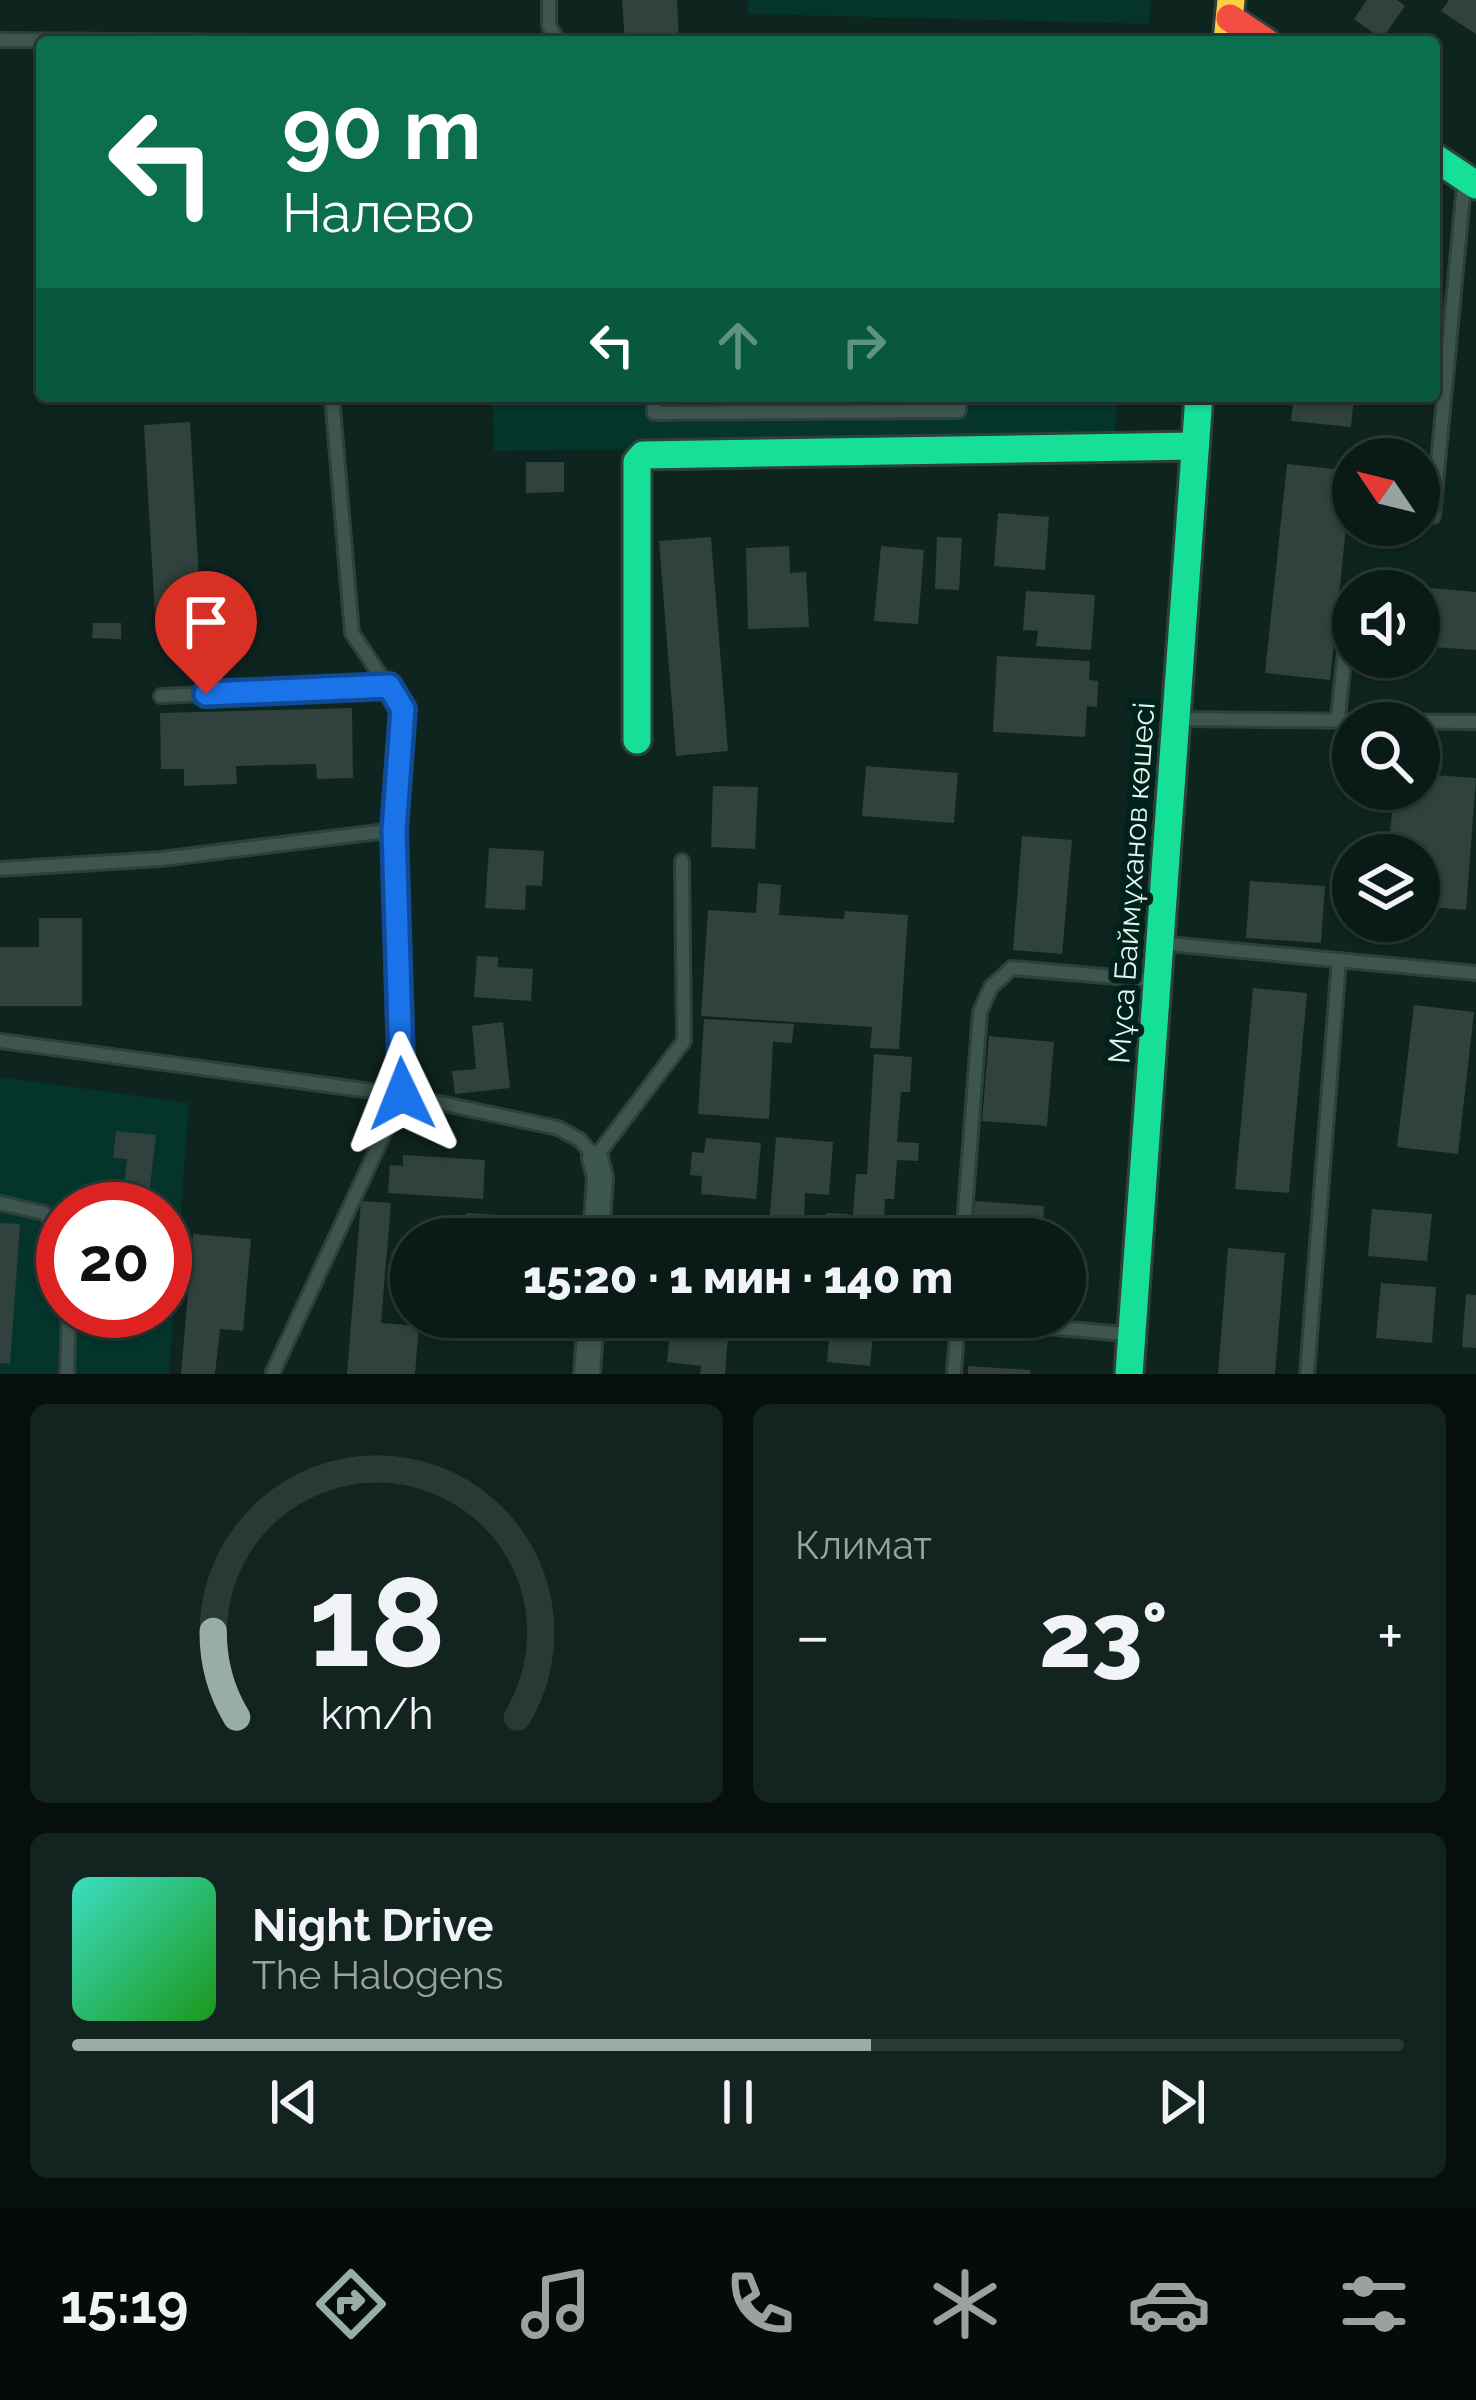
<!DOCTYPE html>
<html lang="ru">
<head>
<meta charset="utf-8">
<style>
	:root { --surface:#0a1b17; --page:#132420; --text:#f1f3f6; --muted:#99a1a1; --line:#2a3936; --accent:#98ada7 }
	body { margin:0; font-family:Raleway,sans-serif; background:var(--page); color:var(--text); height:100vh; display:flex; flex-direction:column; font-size:45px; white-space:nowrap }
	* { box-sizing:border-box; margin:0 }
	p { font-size:39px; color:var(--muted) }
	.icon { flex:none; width:66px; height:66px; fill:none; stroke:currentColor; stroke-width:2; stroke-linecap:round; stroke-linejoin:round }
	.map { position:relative; height:1374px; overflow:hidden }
	.drawer { display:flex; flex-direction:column; gap:30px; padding:30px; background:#060f0d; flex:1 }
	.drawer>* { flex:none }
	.guide { position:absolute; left:36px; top:36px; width:1404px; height:366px; border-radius:12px; box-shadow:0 3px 9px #0004,0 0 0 3px var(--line); background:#0b6e4f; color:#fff; overflow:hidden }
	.needle { width:78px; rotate:305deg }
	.controls { position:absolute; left:1332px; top:438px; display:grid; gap:24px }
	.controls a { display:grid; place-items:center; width:108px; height:108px; border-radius:50%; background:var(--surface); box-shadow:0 3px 9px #0004,0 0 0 3px var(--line); font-size:60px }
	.speed { position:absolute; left:36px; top:1182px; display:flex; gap:24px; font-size:60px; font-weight:700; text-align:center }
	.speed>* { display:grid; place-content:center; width:156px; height:156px; border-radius:50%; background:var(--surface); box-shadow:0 3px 9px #0004,0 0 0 3px var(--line); line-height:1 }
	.speed .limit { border:18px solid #d22; background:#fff; color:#111 }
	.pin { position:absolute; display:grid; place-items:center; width:102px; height:102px; color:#fff; margin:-123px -51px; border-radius:50% 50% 50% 0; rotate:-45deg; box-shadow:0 0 12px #0007 }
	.pin .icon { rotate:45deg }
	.me { position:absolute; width:132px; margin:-66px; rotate:358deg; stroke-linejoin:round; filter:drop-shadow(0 0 9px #0008) }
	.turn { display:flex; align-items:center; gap:42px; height:252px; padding:0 48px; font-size:54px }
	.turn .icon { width:156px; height:156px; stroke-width:2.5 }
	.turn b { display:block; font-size:84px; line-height:102px }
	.lanes { display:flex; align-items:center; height:114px; padding:0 48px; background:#0003; justify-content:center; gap:60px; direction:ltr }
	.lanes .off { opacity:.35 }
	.big { font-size:90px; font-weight:800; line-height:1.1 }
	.drawer .widget { flex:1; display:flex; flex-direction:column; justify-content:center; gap:18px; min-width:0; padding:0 42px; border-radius:18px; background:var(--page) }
	.drawer .dial { align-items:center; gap:0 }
	.dial svg { height:312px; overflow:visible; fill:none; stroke:var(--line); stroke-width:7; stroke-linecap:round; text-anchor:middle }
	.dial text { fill:var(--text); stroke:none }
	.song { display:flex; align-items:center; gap:36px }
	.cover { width:144px; height:144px; border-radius:18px; background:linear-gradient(135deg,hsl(170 70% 55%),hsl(120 70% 35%)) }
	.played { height:12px; border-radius:6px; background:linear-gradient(90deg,var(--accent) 60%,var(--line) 60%) }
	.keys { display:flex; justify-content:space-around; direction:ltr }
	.heat { display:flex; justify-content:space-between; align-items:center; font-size:66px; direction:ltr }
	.drawer .tiles { flex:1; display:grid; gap:30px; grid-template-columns:1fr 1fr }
	.widget:last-child { grid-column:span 2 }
	.trip { position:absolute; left:390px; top:1218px; width:696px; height:120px; border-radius:60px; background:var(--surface); box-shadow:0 3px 9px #0004,0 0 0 3px var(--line); font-weight:800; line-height:120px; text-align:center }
	.tab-bar { display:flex; height:192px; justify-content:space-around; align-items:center; background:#040b09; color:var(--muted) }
	.tab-bar .icon { width:84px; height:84px }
	.tab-bar .on { color:var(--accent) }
	.tab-bar b { font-size:54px; color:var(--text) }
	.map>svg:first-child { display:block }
	.built { fill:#04342a; fill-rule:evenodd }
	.building { fill:#31413d }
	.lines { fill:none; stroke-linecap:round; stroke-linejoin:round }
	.lane-casing { stroke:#2e403b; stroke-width:18 }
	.street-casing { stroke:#2e403b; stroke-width:30 }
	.fast-casing { stroke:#2e403b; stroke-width:33 }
	.slow-casing { stroke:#2e403b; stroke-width:33 }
	.jam-casing { stroke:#2e403b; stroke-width:33 }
	.lane { stroke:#3e5650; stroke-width:12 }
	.street { stroke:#3e5650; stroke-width:24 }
	.fast { stroke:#16e098; stroke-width:27 }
	.slow { stroke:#ffcf43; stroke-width:27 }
	.jam { stroke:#f24e42; stroke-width:27 }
	.route-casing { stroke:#114b97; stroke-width:30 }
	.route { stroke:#1a73e8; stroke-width:21 }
	.labels { text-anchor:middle; stroke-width:12; stroke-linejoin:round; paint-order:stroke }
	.street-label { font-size:30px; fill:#e3f7f0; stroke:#00221a }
</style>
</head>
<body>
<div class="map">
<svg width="1476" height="1374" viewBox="0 0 1476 1374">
	<rect width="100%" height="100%" fill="#0e241f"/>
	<g class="built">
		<path d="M747,0H1151L1149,24L748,14Z"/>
		<path d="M492,396H1118L1114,442L514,451H494Z"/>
		<path d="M0,1077L189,1103L169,1374H0ZM63,1209H165V1311H63Z"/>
	</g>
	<g class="building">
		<path d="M622,0H677L679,42H625Z"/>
		<path d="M1367,0H1397L1405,6L1382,39L1354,19Z"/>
		<path d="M1449,0H1476V34L1441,11Z"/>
		<path d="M1294,396H1354L1351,427L1291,421Z"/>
		<path d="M190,422L202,630L156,633L144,425Z"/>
		<path d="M526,462H564V492L526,493Z"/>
		<path d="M1287,464L1352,471L1330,680L1265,673Z"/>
		<path d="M998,513L1049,517L1045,570L994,566Z"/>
		<path d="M711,537L728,751L676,756L659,541Z"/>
		<path d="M937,537L962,538L959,590L935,589Z"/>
		<path d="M789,546L790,573L806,572L809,627L748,629L746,548Z"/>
		<path d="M881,546L924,550L918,624L874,621Z"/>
		<path d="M1419,587L1476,592V650L1419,646Z"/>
		<path d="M1026,591L1095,595L1091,650L1036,646L1038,631L1023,630Z"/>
		<path d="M93,623H121V639L92,638Z"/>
		<path d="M997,656L1090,661L1089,680L1098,681L1097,707L1087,706L1085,737L993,732Z"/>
		<path d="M352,708L353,778L317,779L316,764L236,766L237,784L184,786V769H161L160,713Z"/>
		<path d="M866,766L958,773L954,823L862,816Z"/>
		<path d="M1419,774L1476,778L1466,910L1419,906V855H1388L1394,789H1419Z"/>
		<path d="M713,786L758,787L755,849L711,847Z"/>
		<path d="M1022,836L1072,840L1062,954L1013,950Z"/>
		<path d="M489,848L544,851L542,886L526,885L525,910L485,908Z"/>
		<path d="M1250,881L1325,886L1321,943L1246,938Z"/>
		<path d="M758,883L781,885L779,915L844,919L845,911L908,915L899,1049L870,1048L872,1027L701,1016L708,910L756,913Z"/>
		<path d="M39,918H82V1006H0V947H39Z"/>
		<path d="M477,956L498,957V967L533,969L531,1001L474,997Z"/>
		<path d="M1253,988L1307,993L1289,1193L1235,1189Z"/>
		<path d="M1414,1005L1474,1012L1458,1154L1397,1147Z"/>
		<path d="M704,1019L794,1024L792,1043L773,1042L769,1119L698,1114Z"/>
		<path d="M503,1022L510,1088L455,1094L452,1071L476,1069L472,1026Z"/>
		<path d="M989,1036L1054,1042L1047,1126L982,1121Z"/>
		<path d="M874,1054L912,1057L910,1092H901L897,1142L919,1143L918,1161L897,1160L894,1199H885L883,1239H861L862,1228L852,1227L856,1174H867Z"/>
		<path d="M116,1131L156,1135L150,1187L124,1184L127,1159L113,1158Z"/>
		<path d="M776,1137L833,1142L829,1195L805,1193L804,1217L770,1215Z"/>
		<path d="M706,1138L761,1143L756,1199L701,1194L702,1176L690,1175L692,1152L704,1153Z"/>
		<path d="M403,1155L485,1160L483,1199L388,1193L390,1165L403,1166Z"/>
		<path d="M361,1201L391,1203L381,1323L419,1326L415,1374H347Z"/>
		<path d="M975,1201L1044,1206L1042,1239H972Z"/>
		<path d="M1372,1209L1432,1214L1427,1261L1368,1256Z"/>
		<path d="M466,1213L532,1217L531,1239H464Z"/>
		<path d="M826,1213L849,1214L847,1239H824Z"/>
		<path d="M0,1223L20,1224L10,1364L0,1363Z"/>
		<path d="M193,1234L251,1239L243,1331L220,1329L215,1374H181Z"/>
		<path d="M1228,1248L1285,1253L1275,1374H1218Z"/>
		<path d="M1381,1283L1436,1287L1432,1343L1376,1338Z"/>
		<path d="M1466,1294L1476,1295V1348L1462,1347Z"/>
		<path d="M830,1329L873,1333L870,1366L827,1362Z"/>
		<path d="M670,1332L728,1337L725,1374H700L701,1366L667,1362Z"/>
		<path d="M968,1366L1031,1370L1030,1374H968Z"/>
	</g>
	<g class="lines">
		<defs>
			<g id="lane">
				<path d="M549,0V26L559,42"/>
				<path d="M0,40L269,42"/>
				<path d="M654,396V413L959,411V396"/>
				<path d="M1433,516L1464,185"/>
				<path d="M161,696L389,685"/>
				<path d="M1338,717L1351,596"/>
				<path d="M1183,719L1476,722"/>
				<path d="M0,869L161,859L394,830"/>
				<path d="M1168,944L1476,973"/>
				<path d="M0,1041L402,1095L558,1128L580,1140L595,1158L684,1041L682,861"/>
				<path d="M0,1203L44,1213L63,1235"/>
				<path d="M963,1239L980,1012L991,987L1012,968L1151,980"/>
				<path d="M958,1319L1125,1334"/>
				<path d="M273,1372L402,1095L394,830L403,709L352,633L332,396"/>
				<path d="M67,1374L69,1311"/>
				<path d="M954,1374L958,1317"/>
				<path d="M1307,1374L1339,960"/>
			</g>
			<g id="street">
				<path d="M595,1158L600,1177L596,1239"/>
				<path d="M587,1374L591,1317"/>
			</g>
			<g id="fast">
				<path d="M1434,157L1476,185"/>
				<path d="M637,740V462L643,455L1195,446"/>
				<path d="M1129,1374L1199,396"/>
			</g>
			<path id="slow" d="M1227,42L1231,0"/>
			<path id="jam" d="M1230,18L1266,42"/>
		</defs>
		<use href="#lane" class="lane-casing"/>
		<use href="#street" class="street-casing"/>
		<use href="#fast" class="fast-casing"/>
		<use href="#slow" class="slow-casing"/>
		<use href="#jam" class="jam-casing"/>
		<use href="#lane" class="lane"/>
		<use href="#street" class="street"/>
		<use href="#fast" class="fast"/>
		<use href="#slow" class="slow"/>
		<use href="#jam" class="jam"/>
	</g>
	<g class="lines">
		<defs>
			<path id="route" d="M206,694L389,686L403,709L394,830L402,1094"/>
		</defs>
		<use href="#route" class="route-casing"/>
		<use href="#route" class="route"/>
	</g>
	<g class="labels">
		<g class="street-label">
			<text transform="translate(1132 883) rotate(-86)" y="10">Мұса Баймұханов көшесі</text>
		</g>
	</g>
</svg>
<div class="controls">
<a><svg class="needle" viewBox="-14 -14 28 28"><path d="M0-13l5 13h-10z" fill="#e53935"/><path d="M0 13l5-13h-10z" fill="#99a1a1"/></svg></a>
<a><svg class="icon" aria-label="sound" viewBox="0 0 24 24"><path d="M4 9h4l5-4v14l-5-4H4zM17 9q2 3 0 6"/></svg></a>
<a><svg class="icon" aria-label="search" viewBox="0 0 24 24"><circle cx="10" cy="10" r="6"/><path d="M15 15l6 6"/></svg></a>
<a><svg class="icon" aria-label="layers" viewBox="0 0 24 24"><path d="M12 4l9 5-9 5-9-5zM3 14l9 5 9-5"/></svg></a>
</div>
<div class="speed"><div class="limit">20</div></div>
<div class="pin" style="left:206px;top:694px;background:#d93025"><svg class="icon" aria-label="arrive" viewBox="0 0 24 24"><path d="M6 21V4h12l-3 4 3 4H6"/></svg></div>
<svg class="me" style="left:402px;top:1094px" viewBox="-20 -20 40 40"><path d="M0-17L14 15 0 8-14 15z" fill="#1a73e8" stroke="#fff" stroke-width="4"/></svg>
<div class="trip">15:20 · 1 мин · 140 m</div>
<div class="guide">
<div class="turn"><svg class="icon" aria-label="left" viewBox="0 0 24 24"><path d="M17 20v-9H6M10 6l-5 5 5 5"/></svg><div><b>90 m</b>Налево</div></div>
<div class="lanes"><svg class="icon" aria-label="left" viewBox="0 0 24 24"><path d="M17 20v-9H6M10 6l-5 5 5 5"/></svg><svg class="icon off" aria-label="ahead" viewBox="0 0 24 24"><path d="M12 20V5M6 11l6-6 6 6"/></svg><svg class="icon off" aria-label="right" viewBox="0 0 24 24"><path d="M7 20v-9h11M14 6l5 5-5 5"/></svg></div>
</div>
</div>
<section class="drawer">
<div class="tiles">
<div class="widget dial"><svg viewBox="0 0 100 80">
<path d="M14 69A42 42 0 1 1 86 69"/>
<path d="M14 69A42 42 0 0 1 8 47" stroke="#98ada7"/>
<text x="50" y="56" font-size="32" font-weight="700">18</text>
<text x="50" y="72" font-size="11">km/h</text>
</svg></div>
<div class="widget"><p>Климат</p>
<div class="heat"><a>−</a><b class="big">23°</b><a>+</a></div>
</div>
<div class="widget">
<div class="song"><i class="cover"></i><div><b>Night Drive</b><p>The Halogens</p></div></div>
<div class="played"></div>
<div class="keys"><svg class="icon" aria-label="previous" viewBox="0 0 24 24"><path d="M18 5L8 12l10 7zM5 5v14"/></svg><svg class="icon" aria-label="pause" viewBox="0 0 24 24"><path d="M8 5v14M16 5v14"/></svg><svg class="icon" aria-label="next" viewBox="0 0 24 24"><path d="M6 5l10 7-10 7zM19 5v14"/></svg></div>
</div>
</div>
</section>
<nav class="tab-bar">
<b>15:19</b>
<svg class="icon on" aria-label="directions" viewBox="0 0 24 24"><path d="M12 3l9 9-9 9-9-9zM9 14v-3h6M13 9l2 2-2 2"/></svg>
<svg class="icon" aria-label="music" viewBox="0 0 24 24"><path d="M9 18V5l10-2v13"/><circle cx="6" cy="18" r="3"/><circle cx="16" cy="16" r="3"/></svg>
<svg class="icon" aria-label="phone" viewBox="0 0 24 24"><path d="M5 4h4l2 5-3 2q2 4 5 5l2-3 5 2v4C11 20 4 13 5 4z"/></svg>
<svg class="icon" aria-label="climate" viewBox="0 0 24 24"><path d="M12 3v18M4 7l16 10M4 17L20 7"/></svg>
<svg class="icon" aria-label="car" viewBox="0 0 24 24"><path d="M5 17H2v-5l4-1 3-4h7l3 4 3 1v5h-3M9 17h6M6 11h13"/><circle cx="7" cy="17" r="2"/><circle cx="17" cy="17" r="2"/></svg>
<svg class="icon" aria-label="filters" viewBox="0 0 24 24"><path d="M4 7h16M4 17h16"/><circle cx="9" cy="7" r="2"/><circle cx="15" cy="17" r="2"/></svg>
</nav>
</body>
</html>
